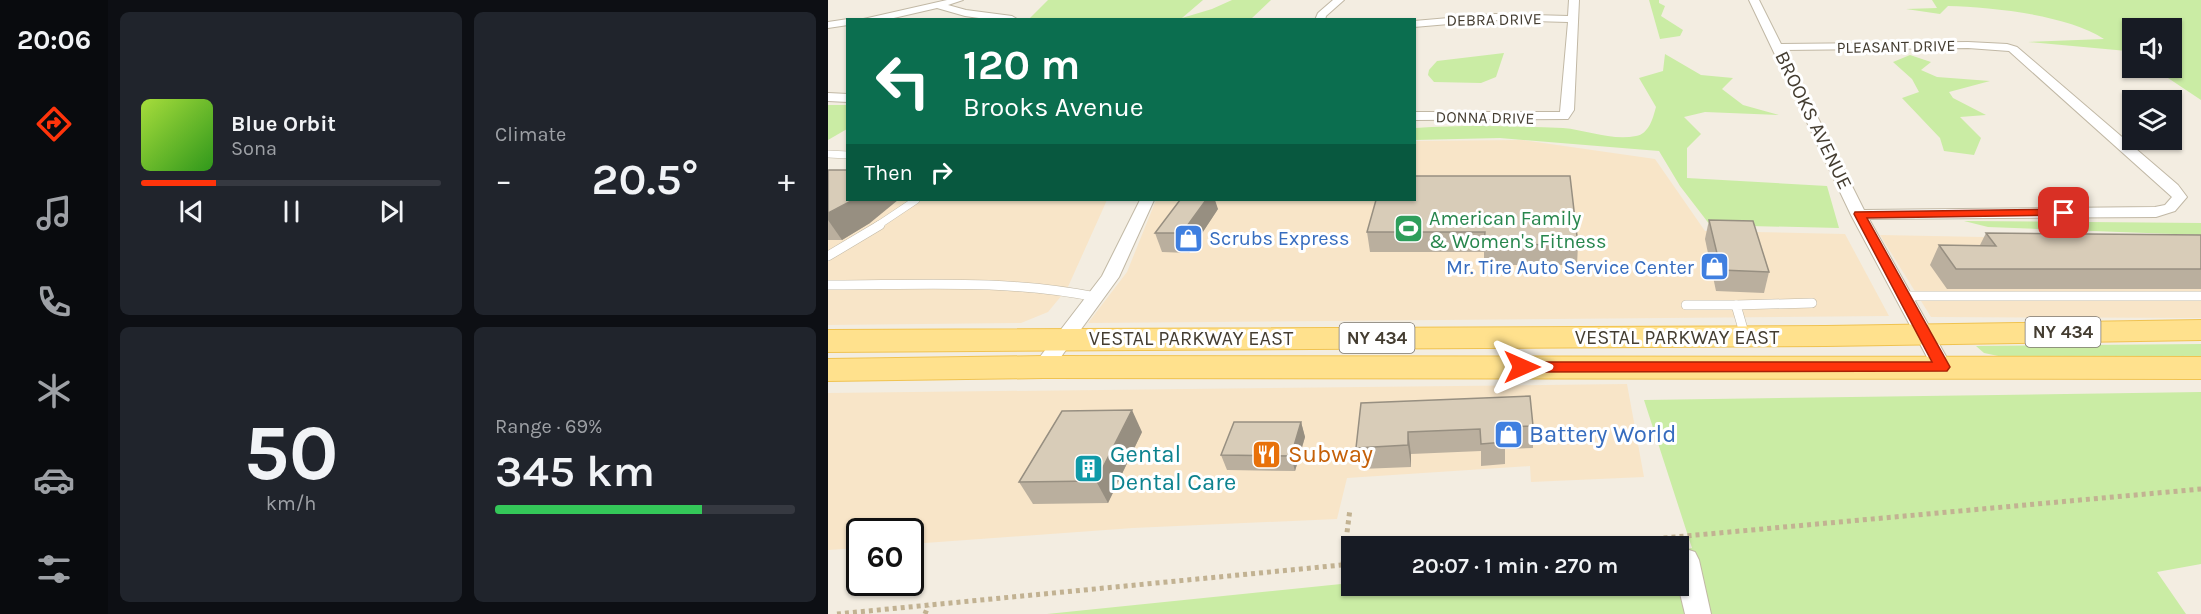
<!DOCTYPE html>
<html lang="en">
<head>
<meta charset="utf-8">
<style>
	:root { --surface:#171b24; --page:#20242c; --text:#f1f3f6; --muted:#9ea1a6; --line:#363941; --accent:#ff340b }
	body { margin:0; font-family:Karla,sans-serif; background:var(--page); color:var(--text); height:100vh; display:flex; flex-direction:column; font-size:22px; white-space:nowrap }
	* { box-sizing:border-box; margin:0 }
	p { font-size:20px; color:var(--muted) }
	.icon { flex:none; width:33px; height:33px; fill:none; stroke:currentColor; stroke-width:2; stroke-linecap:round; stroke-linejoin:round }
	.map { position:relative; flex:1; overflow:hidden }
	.details { display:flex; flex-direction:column; gap:12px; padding:12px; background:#0d0f14; width:720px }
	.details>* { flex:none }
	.guide { position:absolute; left:18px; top:18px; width:570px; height:183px; border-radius:0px; box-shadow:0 2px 4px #0004; background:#0b6e4f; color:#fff; overflow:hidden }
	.tools { position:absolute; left:1294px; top:18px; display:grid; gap:12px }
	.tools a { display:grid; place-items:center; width:60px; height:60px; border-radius:0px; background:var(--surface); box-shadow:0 2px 4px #0004; font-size:30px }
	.speed { position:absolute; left:18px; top:518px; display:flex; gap:12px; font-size:30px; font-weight:700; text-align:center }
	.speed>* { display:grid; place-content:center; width:78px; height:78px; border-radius:50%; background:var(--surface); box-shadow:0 2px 4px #0004; line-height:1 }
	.speed .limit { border:3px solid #111; border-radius:9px; background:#fff; color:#111 }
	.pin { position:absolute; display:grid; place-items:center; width:51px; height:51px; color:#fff; margin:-26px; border-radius:12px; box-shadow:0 3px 9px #0006 }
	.me { position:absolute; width:66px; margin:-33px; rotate:90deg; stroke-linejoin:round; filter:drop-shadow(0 0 4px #0008) }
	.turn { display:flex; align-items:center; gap:21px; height:126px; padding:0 18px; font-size:27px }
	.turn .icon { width:78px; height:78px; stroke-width:2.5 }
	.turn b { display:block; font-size:42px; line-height:51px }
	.then { display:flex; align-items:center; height:57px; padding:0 18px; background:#0003; gap:12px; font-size:22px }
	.big { font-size:45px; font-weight:600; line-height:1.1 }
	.details .tile { flex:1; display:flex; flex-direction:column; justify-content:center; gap:9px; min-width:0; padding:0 21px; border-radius:9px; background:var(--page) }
	.details .dial { align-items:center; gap:0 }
	.dial b { font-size:78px; line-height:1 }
	.song { display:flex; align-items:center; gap:18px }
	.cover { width:72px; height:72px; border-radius:9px; background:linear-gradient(135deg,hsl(80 70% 55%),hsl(110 70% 35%)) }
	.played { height:6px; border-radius:3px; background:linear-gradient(90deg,var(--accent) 25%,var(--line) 25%) }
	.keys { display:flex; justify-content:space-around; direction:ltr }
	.heat { display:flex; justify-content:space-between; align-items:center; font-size:33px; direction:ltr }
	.charge { height:9px; border-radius:4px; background:linear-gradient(90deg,#34c759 69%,var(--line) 0) }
	.details .tiles { flex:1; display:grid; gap:12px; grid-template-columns:repeat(2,1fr) }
	.trip { position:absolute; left:513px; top:536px; width:348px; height:60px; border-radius:0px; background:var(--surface); box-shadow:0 2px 4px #0004; font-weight:600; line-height:60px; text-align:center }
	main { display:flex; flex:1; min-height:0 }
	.tab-bar { display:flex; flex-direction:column; width:108px; justify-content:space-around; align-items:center; background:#090b0e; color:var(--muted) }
	.tab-bar .icon { width:42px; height:42px }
	.tab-bar .selected { color:var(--accent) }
	.tab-bar b { font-size:27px; color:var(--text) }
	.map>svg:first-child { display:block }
	.commercial { fill:#f8e5c8 }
	.green { fill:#caeca4 }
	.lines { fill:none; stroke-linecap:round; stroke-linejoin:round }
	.service-far1-casing { stroke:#c1b8a5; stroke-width:8 }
	.service-casing { stroke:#c1b8a5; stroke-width:10 }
	.minor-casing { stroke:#c1b8a5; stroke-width:2 }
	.primary-casing { stroke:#f0c351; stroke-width:2 }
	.path { stroke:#c2b292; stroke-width:5; stroke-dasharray:4 4; stroke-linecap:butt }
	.service-far1 { stroke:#fff; stroke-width:7 }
	.service { stroke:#fff; stroke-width:9 }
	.minor { fill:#fff; fill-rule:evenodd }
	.primary { fill:#ffe18d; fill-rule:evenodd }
	.wall { fill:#baaf9e }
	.shaded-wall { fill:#978f81 }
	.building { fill:#d8ccb8; stroke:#978f81; stroke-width:1.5 }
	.route { fill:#ff340b; stroke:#a62207; stroke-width:1.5 }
	.labels { text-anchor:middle; stroke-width:6; stroke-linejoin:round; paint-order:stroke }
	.far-street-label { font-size:16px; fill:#443d31; stroke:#fff }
	.shield { fill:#fff; stroke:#7c776f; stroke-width:1.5 }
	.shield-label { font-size:18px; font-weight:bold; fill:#443d31 }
	.street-label { font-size:20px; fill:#443d31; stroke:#fff }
	.leisure-label { font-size:20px; fill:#27864d; stroke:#fff; text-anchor:start }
	.shop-label { font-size:20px; fill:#366cbe; stroke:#fff; text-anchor:start }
	.near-shop-label { font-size:24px; fill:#366cbe; stroke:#fff; text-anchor:start }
	.near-culture-label { font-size:24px; fill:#0d838f; stroke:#fff; text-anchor:start }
	.near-food-label { font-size:24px; fill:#c56008; stroke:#fff; text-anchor:start }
</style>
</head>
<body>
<main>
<nav class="tab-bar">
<b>20:06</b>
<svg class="icon selected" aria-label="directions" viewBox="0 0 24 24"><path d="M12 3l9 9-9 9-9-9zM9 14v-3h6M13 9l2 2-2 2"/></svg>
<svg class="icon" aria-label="music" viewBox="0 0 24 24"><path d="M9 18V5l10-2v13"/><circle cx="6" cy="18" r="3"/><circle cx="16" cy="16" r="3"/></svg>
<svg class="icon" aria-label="phone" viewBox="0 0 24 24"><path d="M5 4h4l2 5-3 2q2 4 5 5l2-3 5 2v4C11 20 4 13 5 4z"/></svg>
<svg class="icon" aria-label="climate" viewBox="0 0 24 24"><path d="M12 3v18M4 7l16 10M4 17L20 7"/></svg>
<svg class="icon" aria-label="car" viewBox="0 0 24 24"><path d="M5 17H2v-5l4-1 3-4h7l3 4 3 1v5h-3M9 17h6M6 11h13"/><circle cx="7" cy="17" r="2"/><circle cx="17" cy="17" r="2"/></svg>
<svg class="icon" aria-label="filters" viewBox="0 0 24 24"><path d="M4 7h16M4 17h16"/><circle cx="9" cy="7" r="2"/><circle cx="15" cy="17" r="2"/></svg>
</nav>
<section class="details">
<div class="tiles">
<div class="tile">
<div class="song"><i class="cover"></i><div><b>Blue Orbit</b><p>Sona</p></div></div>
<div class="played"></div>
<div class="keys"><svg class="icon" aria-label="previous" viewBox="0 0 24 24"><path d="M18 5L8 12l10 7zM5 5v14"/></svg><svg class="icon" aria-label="pause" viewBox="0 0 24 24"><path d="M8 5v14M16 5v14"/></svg><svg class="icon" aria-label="next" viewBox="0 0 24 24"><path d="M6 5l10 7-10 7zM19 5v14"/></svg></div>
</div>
<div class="tile"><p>Climate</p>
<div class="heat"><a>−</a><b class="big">20.5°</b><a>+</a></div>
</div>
<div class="tile dial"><b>50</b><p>km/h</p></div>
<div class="tile"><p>Range · 69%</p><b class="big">345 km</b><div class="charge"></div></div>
</div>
</section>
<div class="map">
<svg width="1373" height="614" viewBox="0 0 1373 614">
	<rect width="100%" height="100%" fill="#f3ede1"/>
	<g class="commercial">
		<path d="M694,140L827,159L877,231L1017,234L1061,316L260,323L299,272L328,200H586L587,141Z"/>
		<path d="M0,177L20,200H279L239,289L220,312L193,323L0,325Z"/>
		<path d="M1052,235L1373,241V318L1103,317Z"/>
		<path d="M799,384L816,477L703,482L702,466L519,478L509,519L305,528L83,544L82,531H32L31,548L0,550V393Z"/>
	</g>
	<g class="green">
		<path d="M220,0H375L354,18L384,9L404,0H443L423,19H201Z"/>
		<path d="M821,0H831V3L837,6L833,16L855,30L852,36L832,39Z"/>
		<path d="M1104,0H1373V100L1325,68H1344V28H1305V54L1299,51L1200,42L1276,39C1239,15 1164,7 1120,6L1112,14L1078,9L1109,8Z"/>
		<path d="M676,53L668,77L653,83L606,82L600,75L601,70L609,61Z"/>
		<path d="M837,54L873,75L905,78L894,89L915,105L951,115L877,112L856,117L873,134L859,148V178L999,186L1011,228L882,225L852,186L831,151L672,138L587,140V128C636,125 686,126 735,128C759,130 784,141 808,136C821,134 825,118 828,107L811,78L835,71Z"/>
		<path d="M1082,55L1103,62L1093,70L1109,77L1162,81L1121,92L1125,98L1158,115L1132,117L1153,138L1146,155L1116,151L1112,138L1074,98L1091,92L1084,79L1065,62Z"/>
		<path d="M0,105H20L19,129L0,140Z"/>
		<path d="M1136,221L1373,223V235L1160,227Z"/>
		<path d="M1373,344V357L1180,358L1156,353L1148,346Z"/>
		<path d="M1373,392V564L1329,572L1358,614H219L523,583L524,585H850L851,550L864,548L816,400Z"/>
	</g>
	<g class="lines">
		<defs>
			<g id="service-far1">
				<path d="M0,154L20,155"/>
				<path d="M49,226L88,200"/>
			</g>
			<g id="service">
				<path d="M0,256L52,225"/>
				<path d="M0,285C90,285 179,279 268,297"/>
				<path d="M1076,296H1373"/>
				<path d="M858,305H908"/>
				<path d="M917,336L908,305L984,303"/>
			</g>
			<g id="minor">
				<path d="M119,0H135L120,5L138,10L184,16L189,19L165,20L137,16L109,8L57,20H31Z"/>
				<path d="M505,0H516L498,16L497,20H487L490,13Z"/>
				<path d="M741,0H751L746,110L740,119L586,120V112H732L740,22L667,20L586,27V21L667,14L740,16Z"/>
				<path d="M921,0H931L953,44L1140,42L1179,44L1189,47L1350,185L1359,197L1347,211L1328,217L1041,219L1124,367L1121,372L1114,374L1107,372L1023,215ZM1140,48L1181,51L1344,197L1337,205L1327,207L1036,210L956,50Z"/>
				<path d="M20,19V25L0,28V22Z"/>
				<path d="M0,93L20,94V102L0,101Z"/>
				<path d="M312,200H326L291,277L222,372L215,374L208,372L205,367L208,362L274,276Z"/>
				<path d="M858,549L867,552L871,560L883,614H857L850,585V552Z"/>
			</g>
			<g id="primary">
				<path d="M1373,320V340L998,346L0,352V330L998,326Z"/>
				<path d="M215,356L1373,357V379L215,378L0,381V359Z"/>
			</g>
		</defs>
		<use href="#service-far1" class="service-far1-casing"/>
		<use href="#service" class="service-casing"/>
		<use href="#minor" class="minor-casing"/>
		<use href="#primary" class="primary-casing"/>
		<g class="path">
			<path d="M748,546L1373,489"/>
			<path d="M515,564L522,509"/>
			<path d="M9,614L524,564"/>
			<path d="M97,614L100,606"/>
		</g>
		<use href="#service-far1" class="service-far1"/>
		<use href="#service" class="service"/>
		<use href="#minor" class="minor"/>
		<use href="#primary" class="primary"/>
	</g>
	<g class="wall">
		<path d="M0,170L42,223L14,240H0Z"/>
		<path d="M548,200L750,245L749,265H656V252H542L539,232Z"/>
		<path d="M390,209L361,253L334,252L327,233Z"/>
		<path d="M881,220L941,272L936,293L888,291L877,239Z"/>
		<path d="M1158,233L1373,235V289H1119L1102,265L1111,245H1152Z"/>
		<path d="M533,403L705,426V448L677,449V464L653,466V451L583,454V467L532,469L528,448Z"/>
		<path d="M473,422L477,437L467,471L399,470L393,455Z"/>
		<path d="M314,432L280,503L205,504L191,482Z"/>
	</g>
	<g class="shaded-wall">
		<path d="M25,200H70L42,223L14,240L0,220V213Z"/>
		<path d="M378,200H387L390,209L361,253L354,233Z"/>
		<path d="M304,410L314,432L280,503L268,481Z"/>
		<path d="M473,422L477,437L467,471L463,456Z"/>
		<path d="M580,432L583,454V467L580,445Z"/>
	</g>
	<g class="building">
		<path d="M0,170H20V200H25L0,213Z"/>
		<path d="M586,176H742L750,245L656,244L657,232H539L548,200H586Z"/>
		<path d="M352,200H378L354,233H327Z"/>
		<path d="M881,220L925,221L941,272L893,270Z"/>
		<path d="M1158,233L1373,235V269H1128L1111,245L1168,246Z"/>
		<path d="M702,396L705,426L676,427L677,442L653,444L652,429L580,432V445L528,448L533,403Z"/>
		<path d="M304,410L268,481L191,482L234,411Z"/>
		<path d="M406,422H473L463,456L393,455Z"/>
	</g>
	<path class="route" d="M1236,209L1242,213L1241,215L1039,218L1122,367L1119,371L694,372L686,367L694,362H1104L1026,214L1027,212Z"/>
	<defs>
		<symbol id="stadium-square" viewBox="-11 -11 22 22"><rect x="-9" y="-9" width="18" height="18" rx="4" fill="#2e9e5b" stroke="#fff"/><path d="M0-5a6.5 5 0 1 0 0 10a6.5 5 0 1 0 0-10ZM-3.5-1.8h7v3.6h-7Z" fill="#fff"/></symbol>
		<symbol id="shop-square" viewBox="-11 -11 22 22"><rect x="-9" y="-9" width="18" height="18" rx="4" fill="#3f7fe0" stroke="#fff"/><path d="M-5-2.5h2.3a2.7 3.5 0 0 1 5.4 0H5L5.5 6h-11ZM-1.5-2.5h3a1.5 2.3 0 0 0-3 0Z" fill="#fff"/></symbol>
		<symbol id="restaurant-square" viewBox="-11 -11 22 22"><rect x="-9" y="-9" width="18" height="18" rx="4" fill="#e8710a" stroke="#fff"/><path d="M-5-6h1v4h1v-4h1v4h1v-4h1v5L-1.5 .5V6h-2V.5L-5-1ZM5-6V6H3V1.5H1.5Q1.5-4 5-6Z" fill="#fff"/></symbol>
		<symbol id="building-square" viewBox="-11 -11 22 22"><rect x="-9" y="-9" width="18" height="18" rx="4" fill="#0f9aa8" stroke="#fff"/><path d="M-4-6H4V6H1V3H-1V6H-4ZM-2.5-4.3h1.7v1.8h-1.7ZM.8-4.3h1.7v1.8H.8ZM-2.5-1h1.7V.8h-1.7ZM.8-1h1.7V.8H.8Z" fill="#fff"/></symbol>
	</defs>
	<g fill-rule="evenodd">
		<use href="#stadium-square" x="564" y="212" width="33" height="33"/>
		<use href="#shop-square" x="344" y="222" width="33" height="33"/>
		<use href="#shop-square" x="870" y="250" width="33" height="33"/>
		<use href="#shop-square" x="664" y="418" width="33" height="33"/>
		<use href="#restaurant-square" x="422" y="438" width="33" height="33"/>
		<use href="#building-square" x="244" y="452" width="33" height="33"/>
	</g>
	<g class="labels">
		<g class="far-street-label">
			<text transform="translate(666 19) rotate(-1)" y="6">DEBRA DRIVE</text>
			<text transform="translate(1068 46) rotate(-1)" y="6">PLEASANT DRIVE</text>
			<text transform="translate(657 117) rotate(1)" y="6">DONNA DRIVE</text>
		</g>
		<g class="shield">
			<rect x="1197.5" y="317" width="75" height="30" rx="4.5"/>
			<rect x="511.5" y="323" width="75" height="30" rx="4.5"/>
		</g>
		<g class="shield-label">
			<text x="1235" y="338">NY 434</text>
			<text x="549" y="344">NY 434</text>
		</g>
		<g class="street-label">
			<text transform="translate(986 120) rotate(64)" y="7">BROOKS AVENUE</text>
			<text x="849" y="344">VESTAL PARKWAY EAST</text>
			<text x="363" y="345">VESTAL PARKWAY EAST</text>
		</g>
		<g class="leisure-label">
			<text x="601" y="225">American Family<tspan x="601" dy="23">&amp; Women's Fitness</tspan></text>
		</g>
		<g class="shop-label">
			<text x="381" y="245">Scrubs Express</text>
			<text x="866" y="274" text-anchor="end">Mr. Tire Auto Service Center</text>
		</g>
		<g class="near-shop-label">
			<text x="701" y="442">Battery World</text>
		</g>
		<g class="near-culture-label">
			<text x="282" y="462">Gental<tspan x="282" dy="28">Dental Care</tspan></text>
		</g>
		<g class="near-food-label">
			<text x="460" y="462">Subway</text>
		</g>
	</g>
</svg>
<div class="tools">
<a><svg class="icon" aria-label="sound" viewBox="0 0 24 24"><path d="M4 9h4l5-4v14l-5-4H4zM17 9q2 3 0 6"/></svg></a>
<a><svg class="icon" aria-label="layers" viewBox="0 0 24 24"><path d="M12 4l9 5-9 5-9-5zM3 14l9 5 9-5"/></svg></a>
</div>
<div class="speed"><div class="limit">60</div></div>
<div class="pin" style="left:1236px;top:213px;background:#d93025"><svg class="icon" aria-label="arrive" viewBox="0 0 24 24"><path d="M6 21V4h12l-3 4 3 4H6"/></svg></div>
<svg class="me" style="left:694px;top:367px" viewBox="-20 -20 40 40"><path d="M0-17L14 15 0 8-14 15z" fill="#ff340b" stroke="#fff" stroke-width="4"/></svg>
<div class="trip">20:07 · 1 min · 270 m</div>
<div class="guide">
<div class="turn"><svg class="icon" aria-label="left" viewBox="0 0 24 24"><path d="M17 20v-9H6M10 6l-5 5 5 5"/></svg><div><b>120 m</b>Brooks Avenue</div></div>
<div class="then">Then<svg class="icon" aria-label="right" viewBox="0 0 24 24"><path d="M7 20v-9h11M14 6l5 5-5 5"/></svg></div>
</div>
</div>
</main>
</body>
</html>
